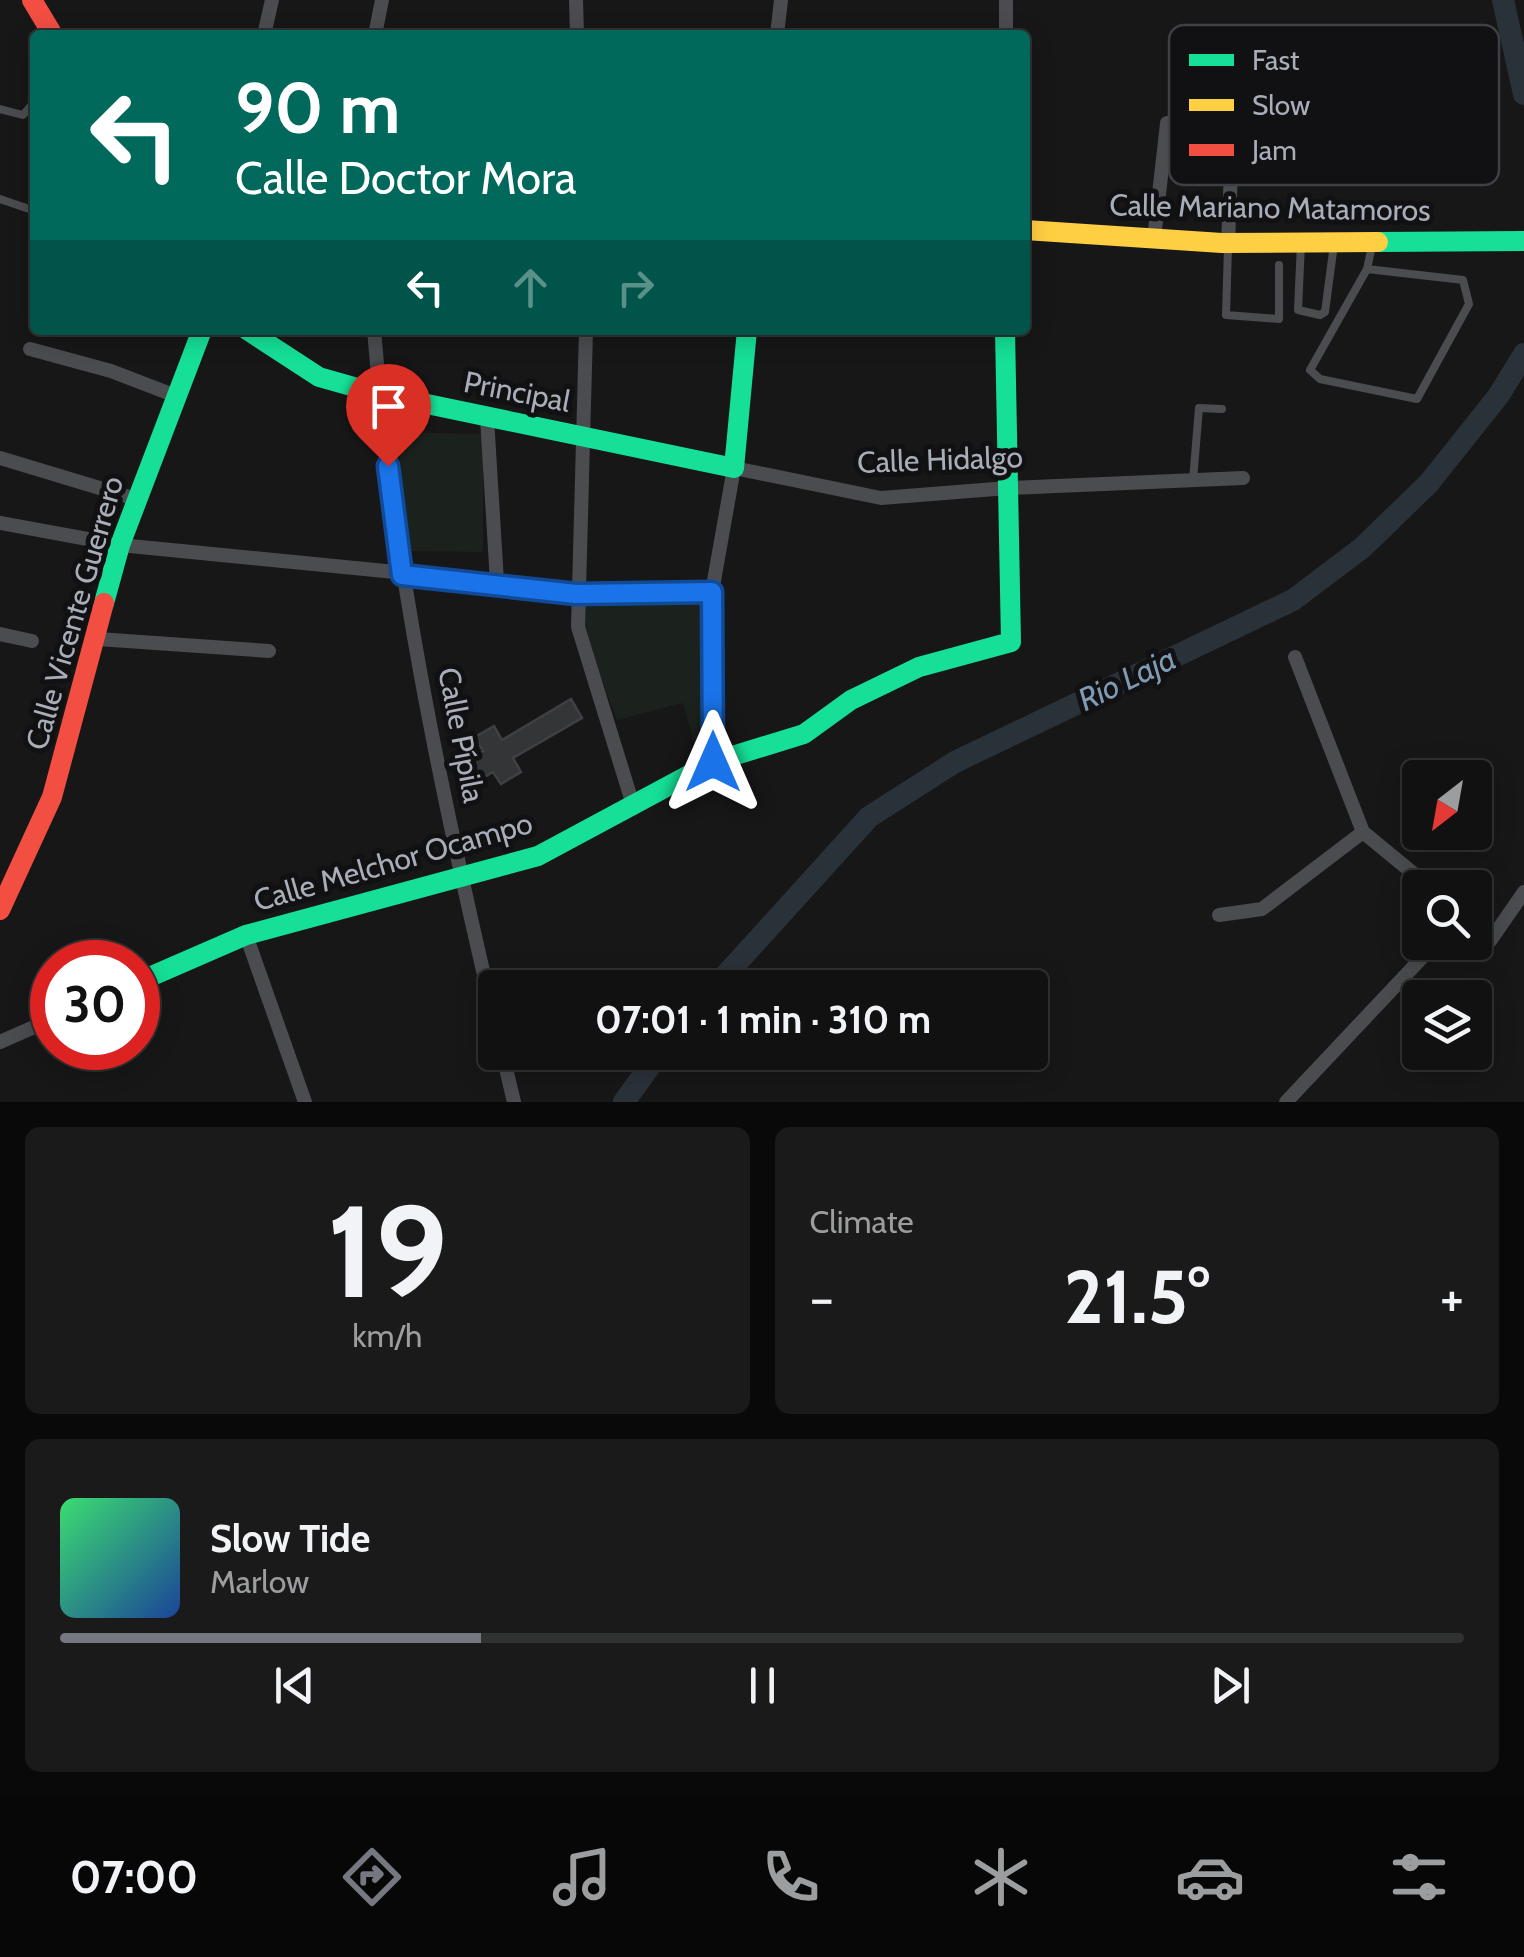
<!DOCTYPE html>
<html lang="en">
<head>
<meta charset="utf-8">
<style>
	:root { --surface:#111; --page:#1a1a1a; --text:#f1f3f6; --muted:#9c9d9f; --line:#303131; --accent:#757880 }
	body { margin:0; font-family:Cabin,sans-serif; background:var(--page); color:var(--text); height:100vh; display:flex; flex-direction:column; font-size:38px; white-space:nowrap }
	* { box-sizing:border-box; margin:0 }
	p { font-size:32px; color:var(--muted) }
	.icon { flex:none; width:55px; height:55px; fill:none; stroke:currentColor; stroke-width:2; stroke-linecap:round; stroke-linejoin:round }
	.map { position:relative; height:1102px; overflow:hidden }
	.drawer { display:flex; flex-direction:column; gap:25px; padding:25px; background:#090909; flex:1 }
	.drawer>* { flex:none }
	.hud { position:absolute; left:30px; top:30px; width:1000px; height:305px; border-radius:10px; box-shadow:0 5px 25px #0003,0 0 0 2px var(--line); background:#00695c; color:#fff; overflow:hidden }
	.needle { width:65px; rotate:211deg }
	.buttons { position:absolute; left:1402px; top:760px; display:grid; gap:20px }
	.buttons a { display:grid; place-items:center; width:90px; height:90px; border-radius:10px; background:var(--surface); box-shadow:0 5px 25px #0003,0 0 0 2px var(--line); font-size:50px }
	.speed { position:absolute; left:30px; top:940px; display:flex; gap:20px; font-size:50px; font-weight:700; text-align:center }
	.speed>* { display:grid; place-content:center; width:130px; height:130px; border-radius:50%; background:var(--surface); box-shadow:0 5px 25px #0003,0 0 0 2px var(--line); line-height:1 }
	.speed .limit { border:15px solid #d22; background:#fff; color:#111 }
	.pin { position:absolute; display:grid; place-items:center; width:85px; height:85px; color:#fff; margin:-102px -42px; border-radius:50% 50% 50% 0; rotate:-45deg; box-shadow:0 0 10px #0007 }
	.pin .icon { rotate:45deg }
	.me { position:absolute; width:110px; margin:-55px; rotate:0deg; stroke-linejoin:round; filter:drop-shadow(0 0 8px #0008) }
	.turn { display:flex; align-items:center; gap:35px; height:210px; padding:0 40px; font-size:45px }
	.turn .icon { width:130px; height:130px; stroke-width:2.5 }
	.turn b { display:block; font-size:70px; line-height:85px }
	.lanes { display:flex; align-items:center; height:95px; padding:0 40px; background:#0003; justify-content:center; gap:50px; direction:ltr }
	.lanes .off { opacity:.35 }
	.big { font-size:75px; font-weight:700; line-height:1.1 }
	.drawer .card { flex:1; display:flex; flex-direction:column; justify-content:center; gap:15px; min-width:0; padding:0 35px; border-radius:15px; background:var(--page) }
	.drawer .dial { align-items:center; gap:0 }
	.dial b { font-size:130px; line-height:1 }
	.song { display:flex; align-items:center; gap:30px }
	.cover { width:120px; height:120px; border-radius:15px; background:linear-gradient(135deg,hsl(140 70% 55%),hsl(220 70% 35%)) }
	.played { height:10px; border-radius:5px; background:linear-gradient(90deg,var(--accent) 30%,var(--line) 30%) }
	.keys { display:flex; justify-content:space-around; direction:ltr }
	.heat { display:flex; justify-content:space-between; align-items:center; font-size:55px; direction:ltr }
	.drawer .tiles { flex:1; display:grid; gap:25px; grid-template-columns:1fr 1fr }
	.card:last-child { grid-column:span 2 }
	.trip { position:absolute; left:478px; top:970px; width:570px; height:100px; border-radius:10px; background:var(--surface); box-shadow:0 5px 25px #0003,0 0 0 2px var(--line); font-weight:700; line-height:100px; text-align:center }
	.tabs { display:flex; height:160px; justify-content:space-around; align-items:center; background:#070707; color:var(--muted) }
	.tabs .icon { width:70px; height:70px }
	.tabs .on { color:var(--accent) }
	.tabs b { font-size:45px; color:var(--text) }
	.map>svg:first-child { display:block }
	.green { fill:#1b211c }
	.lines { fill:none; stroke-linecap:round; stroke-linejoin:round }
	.river { stroke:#2a3239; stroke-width:22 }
	.building { fill:#343537; stroke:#3f4043; stroke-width:2.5 }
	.lane { stroke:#4b4c50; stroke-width:8 }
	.street { stroke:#4b4c50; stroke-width:14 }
	.fast { stroke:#16e098; stroke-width:20 }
	.slow { stroke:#ffcf43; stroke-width:20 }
	.jam { stroke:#f24e42; stroke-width:20 }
	.route-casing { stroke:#114b97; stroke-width:25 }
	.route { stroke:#1a73e8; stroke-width:18 }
	.labels { text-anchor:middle; stroke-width:10; stroke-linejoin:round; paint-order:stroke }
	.street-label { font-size:30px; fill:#a8adb8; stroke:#111113 }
	.water-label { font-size:32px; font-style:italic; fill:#7f9bb3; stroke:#111113 }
	.key { fill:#111113; stroke:#3e4045; stroke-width:2.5 }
	.key-label { font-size:28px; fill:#a8adb8 }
</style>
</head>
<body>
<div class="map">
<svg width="1524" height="1102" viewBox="0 0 1524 1102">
	<rect width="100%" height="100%" fill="#171717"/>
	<g class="green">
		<path d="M398,432L483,434V552L407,551Z"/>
		<path d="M702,600L705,750L698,757L683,703L617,720L583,631L584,607Z"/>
	</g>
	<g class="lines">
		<g class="river">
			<path d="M1503,0L1524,94"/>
			<path d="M714,988L869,817L955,762L1293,600L1362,548L1429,483L1499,395L1524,354"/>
			<path d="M624,1102L660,1052"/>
		</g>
	</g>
	<path class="building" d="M571,699L582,718L513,758L521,772L501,784L493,772L479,780L468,760L483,751L475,737L494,726L502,740Z"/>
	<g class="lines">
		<g class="lane">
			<path d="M0,109L23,115L35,101"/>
			<path d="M0,199L35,211"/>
			<path d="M1301,243L1298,310L1320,315L1325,312L1334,244"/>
			<path d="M1228,247L1226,315L1279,319V265"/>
			<path d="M1367,269L1463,280L1469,304L1417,399L1320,379L1310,370L1367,269L1372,246"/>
			<path d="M1193,480L1199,408L1222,409"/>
		</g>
		<g class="street">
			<path d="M576,0L577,35"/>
			<path d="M264,35L272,0"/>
			<path d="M375,35L382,0"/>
			<path d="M777,35L781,0"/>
			<path d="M1006,35V0"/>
			<path d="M1154,239L1167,123"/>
			<path d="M1228,243L1234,99"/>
			<path d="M374,330C393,564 441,794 495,1022"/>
			<path d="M586,330L578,627L634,808"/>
			<path d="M30,349L111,371L176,396"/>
			<path d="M487,418L497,582"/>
			<path d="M0,458L136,499"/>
			<path d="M0,523L120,545L497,582L576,594L712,592"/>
			<path d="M0,634L32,641"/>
			<path d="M98,639L269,651"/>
			<path d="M1295,657L1363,832L1431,888"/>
			<path d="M713,762L712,592L734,468L881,498L1008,488L1243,478"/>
			<path d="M1219,915L1262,909L1363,832"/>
			<path d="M246,935L305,1102"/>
			<path d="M0,1042L52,1019"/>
			<path d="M502,1052L514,1102"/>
			<path d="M1286,1102L1433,946L1490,941L1524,892"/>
		</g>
		<g class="fast">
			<path d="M1378,242L1524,241"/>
			<path d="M247,330L319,377L379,394L734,468L747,330"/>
			<path d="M104,603L120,545L202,330"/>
			<path d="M138,982L246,935L538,856L713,762L804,734L851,700L919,667L1011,642L1005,330"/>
		</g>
		<path class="slow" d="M1025,230L1222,243L1378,242"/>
		<g class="jam">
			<path d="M32,0L53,35"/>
			<path d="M0,910L52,797L104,603"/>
		</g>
	</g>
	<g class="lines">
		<defs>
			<path id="route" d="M388,466L402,575L576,594L712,592L713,762"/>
		</defs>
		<use href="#route" class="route-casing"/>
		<use href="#route" class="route"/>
	</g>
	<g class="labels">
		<g class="street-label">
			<text transform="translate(1270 208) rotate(1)" y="10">Calle Mariano Matamoros</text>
			<text transform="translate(517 392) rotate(11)" y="10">Principal</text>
			<text transform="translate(940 460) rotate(-2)" y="10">Calle Hidalgo</text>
			<text transform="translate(75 613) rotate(-74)" y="10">Calle Vicente Guerrero</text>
			<text transform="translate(461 735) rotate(79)" y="10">Calle Pípila</text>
			<text transform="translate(393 862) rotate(-16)" y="10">Calle Melchor Ocampo</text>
		</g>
		<g class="water-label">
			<text transform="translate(1127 679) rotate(-26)" y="11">Rio Laja</text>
		</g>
	</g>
	<rect x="1169" y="25" width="330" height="160" rx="15" class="key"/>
	<rect x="1189" y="54" width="45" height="12" fill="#16e098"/>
	<rect x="1189" y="99" width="45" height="12" fill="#ffcf43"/>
	<rect x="1189" y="144" width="45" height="12" fill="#f24e42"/>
	<g class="key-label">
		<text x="1252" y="70">Fast</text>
		<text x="1252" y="115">Slow</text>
		<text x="1252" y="160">Jam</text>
	</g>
</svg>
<div class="buttons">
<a><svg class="needle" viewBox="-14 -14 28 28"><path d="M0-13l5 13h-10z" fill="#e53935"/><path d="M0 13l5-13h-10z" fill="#9c9d9f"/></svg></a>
<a><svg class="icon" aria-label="search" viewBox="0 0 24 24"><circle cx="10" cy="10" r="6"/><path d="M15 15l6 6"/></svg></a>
<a><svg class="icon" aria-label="layers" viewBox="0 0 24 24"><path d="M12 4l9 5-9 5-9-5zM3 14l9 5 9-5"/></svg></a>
</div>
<div class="speed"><div class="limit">30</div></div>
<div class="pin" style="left:388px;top:466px;background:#d93025"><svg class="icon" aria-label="arrive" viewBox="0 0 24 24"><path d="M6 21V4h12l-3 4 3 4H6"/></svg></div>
<svg class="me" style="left:713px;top:762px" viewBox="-20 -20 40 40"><path d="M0-17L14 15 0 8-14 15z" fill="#1a73e8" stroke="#fff" stroke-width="4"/></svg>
<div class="trip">07:01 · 1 min · 310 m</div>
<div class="hud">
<div class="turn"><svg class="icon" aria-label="left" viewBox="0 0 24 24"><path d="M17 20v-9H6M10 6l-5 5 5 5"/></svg><div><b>90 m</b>Calle Doctor Mora</div></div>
<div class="lanes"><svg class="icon" aria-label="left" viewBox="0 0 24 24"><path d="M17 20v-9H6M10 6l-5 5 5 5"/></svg><svg class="icon off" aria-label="ahead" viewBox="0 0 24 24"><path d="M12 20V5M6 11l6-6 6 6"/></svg><svg class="icon off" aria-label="right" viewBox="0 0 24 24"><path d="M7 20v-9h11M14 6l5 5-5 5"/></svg></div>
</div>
</div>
<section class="drawer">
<div class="tiles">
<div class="card dial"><b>19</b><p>km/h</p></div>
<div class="card"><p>Climate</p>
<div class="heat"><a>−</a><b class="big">21.5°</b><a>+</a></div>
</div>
<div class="card">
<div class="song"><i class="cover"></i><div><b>Slow Tide</b><p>Marlow</p></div></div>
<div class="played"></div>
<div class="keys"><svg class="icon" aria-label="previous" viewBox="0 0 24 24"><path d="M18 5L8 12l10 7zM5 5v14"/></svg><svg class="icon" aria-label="pause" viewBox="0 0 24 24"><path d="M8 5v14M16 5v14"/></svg><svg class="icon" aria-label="next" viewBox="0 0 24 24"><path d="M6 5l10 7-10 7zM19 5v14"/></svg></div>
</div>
</div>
</section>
<nav class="tabs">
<b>07:00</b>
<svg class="icon on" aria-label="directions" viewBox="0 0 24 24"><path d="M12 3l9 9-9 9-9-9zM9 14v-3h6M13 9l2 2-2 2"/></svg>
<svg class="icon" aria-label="music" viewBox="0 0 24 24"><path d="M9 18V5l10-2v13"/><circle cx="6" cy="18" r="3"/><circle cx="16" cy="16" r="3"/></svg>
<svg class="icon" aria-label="phone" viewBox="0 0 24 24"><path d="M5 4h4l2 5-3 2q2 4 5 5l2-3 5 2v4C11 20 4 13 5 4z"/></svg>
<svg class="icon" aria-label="climate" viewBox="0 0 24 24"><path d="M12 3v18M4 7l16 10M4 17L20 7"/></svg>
<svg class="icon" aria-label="car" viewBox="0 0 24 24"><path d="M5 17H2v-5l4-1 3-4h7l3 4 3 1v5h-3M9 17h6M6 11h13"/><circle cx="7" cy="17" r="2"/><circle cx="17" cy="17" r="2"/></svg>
<svg class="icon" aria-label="filters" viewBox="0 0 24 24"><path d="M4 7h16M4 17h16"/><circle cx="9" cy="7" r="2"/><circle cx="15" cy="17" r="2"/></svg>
</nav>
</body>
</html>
